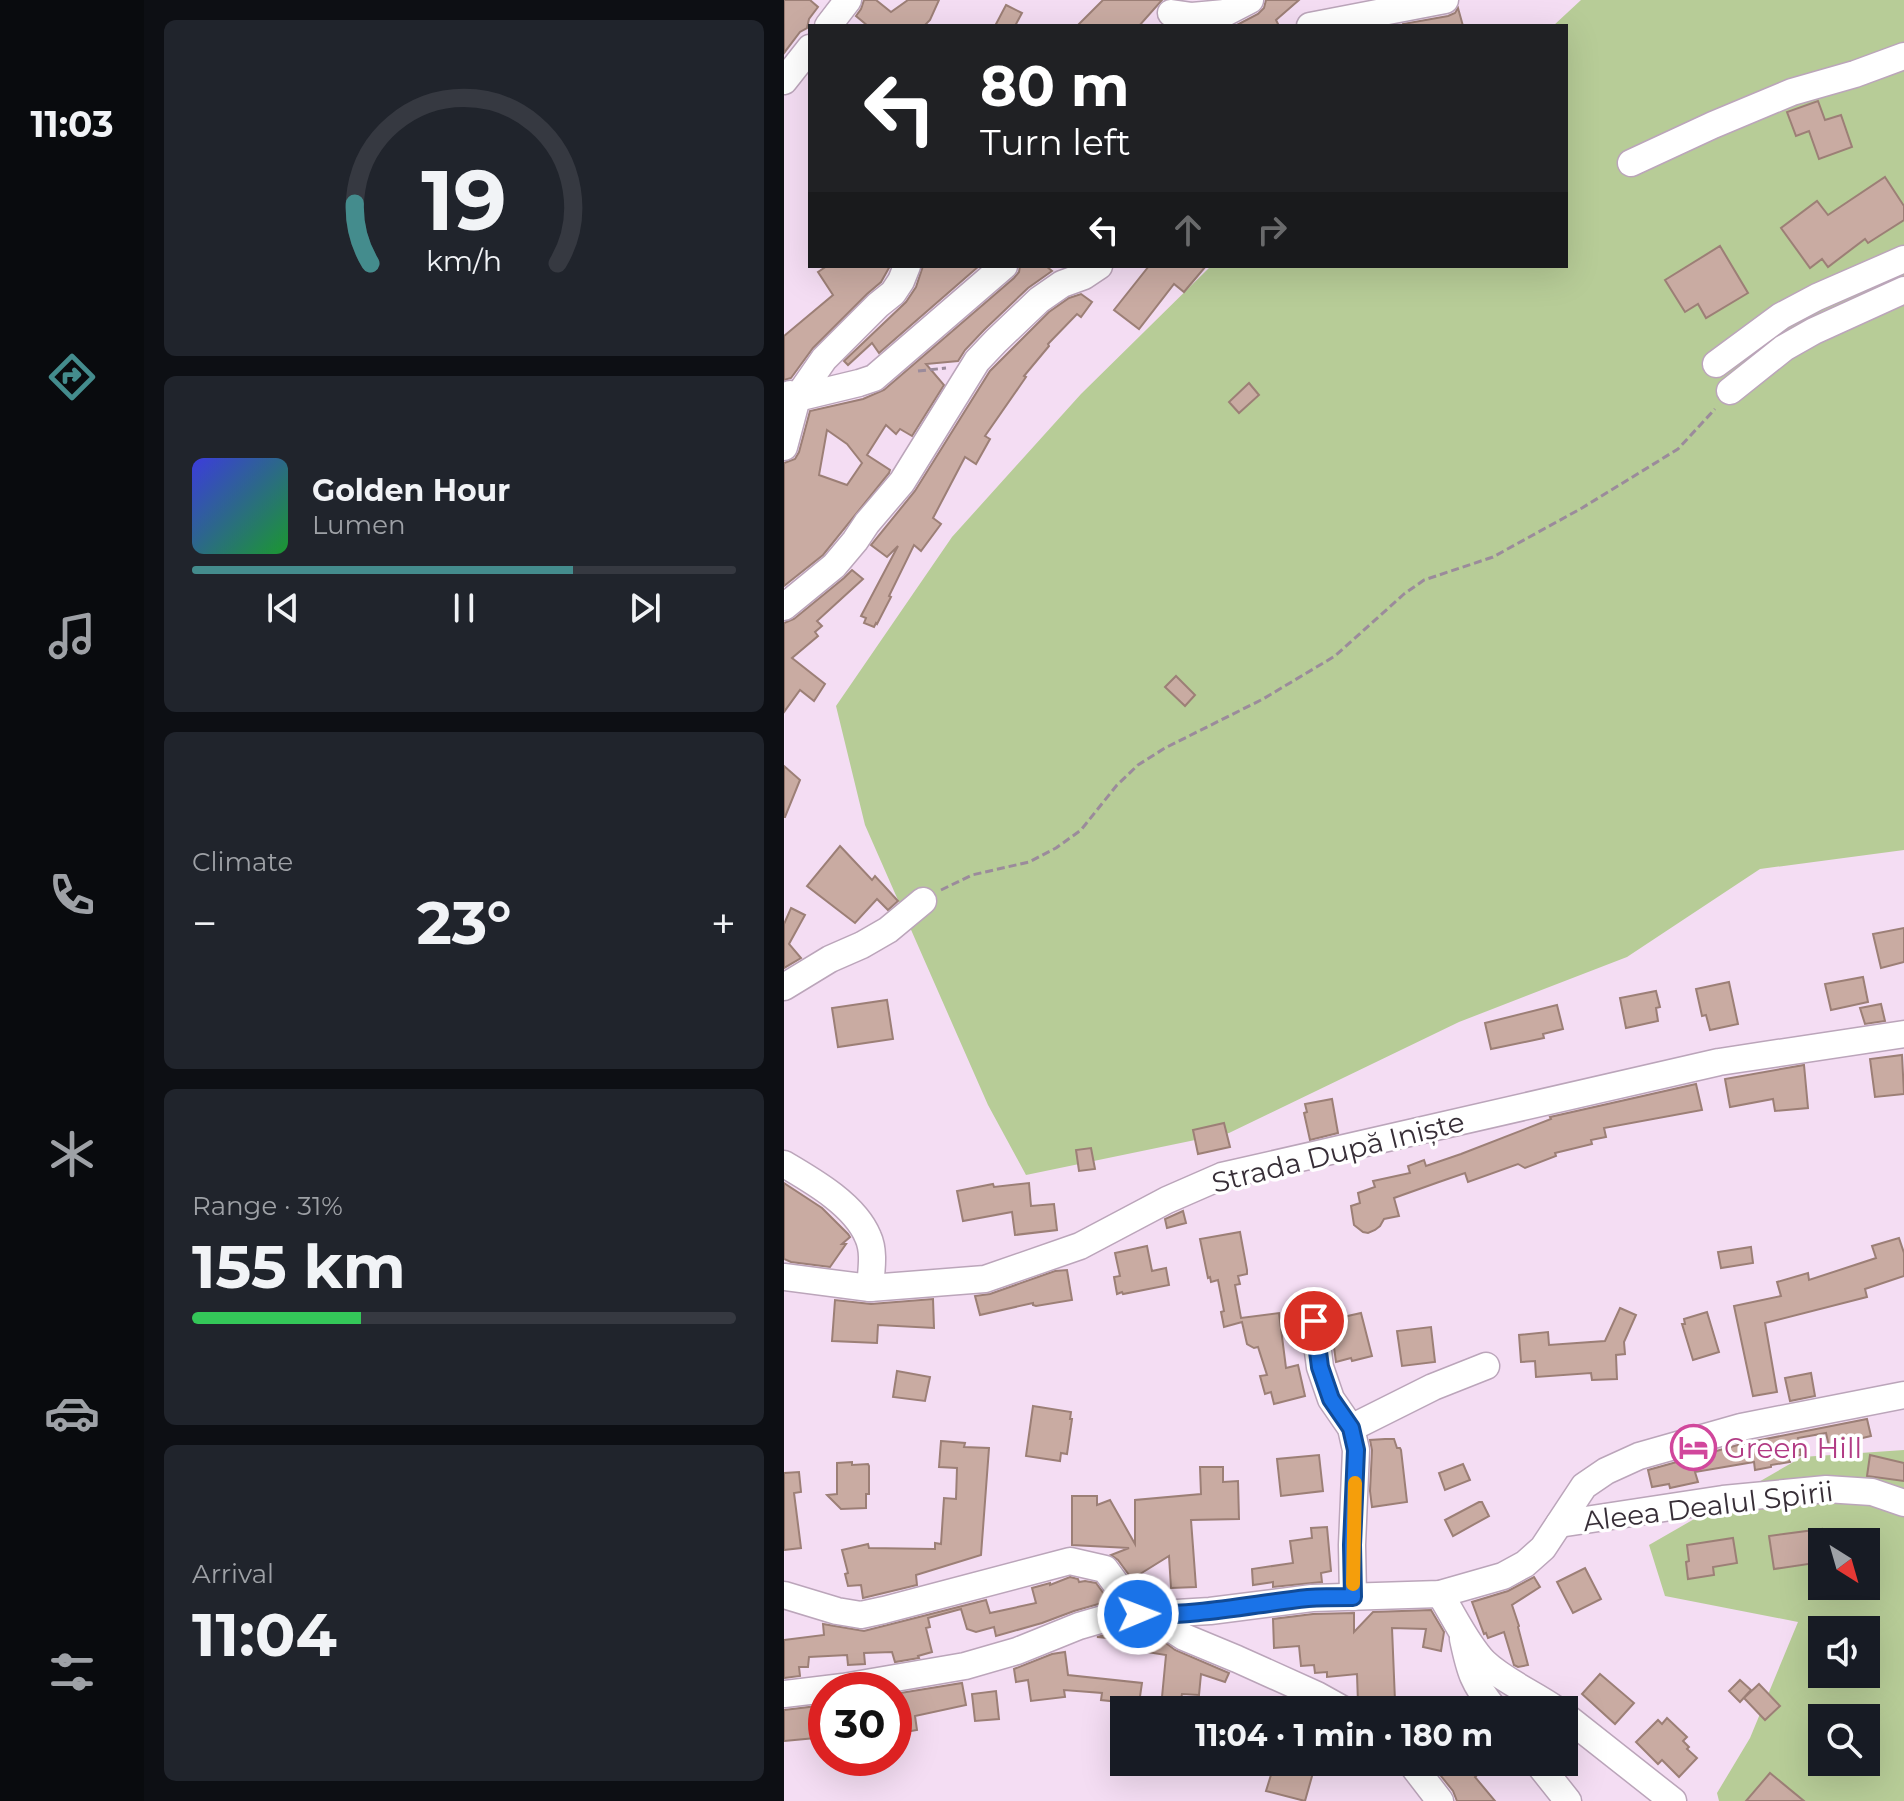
<!DOCTYPE html>
<html lang="en">
<head>
<meta charset="utf-8">
<style>
	:root { --surface:#171b24; --page:#20242c; --text:#f1f3f6; --muted:#9ea1a6; --line:#363941; --accent:#448c8d }
	body { margin:0; font-family:Montserrat,sans-serif; background:var(--page); color:var(--text); height:100vh; display:flex; flex-direction:column; font-size:30px; white-space:nowrap }
	* { box-sizing:border-box; margin:0 }
	p { font-size:26px; color:var(--muted) }
	.icon { flex:none; width:44px; height:44px; fill:none; stroke:currentColor; stroke-width:2; stroke-linecap:round; stroke-linejoin:round }
	.map { position:relative; flex:1; overflow:hidden }
	.side { display:flex; flex-direction:column; gap:20px; padding:20px; background:#0d0f14; width:640px }
	.side>* { flex:none }
	.top-card { position:absolute; left:24px; top:24px; width:760px; height:244px; border-radius:0px; box-shadow:0 8px 32px #0002; background:#202124; color:#fff; overflow:hidden }
	.needle { width:52px; rotate:143deg }
	.buttons { position:absolute; left:1024px; top:1528px; display:grid; gap:16px }
	.buttons a { display:grid; place-items:center; width:72px; height:72px; border-radius:0px; background:var(--surface); box-shadow:0 8px 32px #0002; font-size:40px }
	.speed { position:absolute; left:24px; top:1672px; display:flex; gap:16px; font-size:40px; font-weight:700; text-align:center }
	.speed>* { display:grid; place-content:center; width:104px; height:104px; border-radius:50%; background:var(--surface); box-shadow:0 8px 32px #0002; line-height:1 }
	.speed .limit { border:12px solid #d22; background:#fff; color:#111 }
	.pin { position:absolute; display:grid; place-items:center; width:68px; height:68px; color:#fff; margin:-34px; border:4px solid #fff; border-radius:50%; box-shadow:0 2px 8px #0007 }
	.me { position:absolute; width:88px; margin:-44px; rotate:89deg; stroke-linejoin:round; filter:drop-shadow(0 0 6px #0008) }
	.turn { display:flex; align-items:center; gap:28px; height:168px; padding:0 40px; font-size:36px }
	.turn .icon { width:104px; height:104px; stroke-width:2.5 }
	.turn b { display:block; font-size:56px; line-height:68px }
	.lanes { display:flex; align-items:center; height:76px; padding:0 40px; background:#0003; justify-content:center; gap:40px; direction:ltr }
	.lanes .off { opacity:.35 }
	.big { font-size:60px; font-weight:700; line-height:1.1 }
	.side .card { flex:1; display:flex; flex-direction:column; justify-content:center; gap:12px; min-width:0; padding:0 28px; border-radius:12px; background:var(--page) }
	.side .dial { align-items:center; gap:0 }
	.dial svg { height:208px; overflow:visible; fill:none; stroke:var(--line); stroke-width:7; stroke-linecap:round; text-anchor:middle }
	.dial text { fill:var(--text); stroke:none }
	.song { display:flex; align-items:center; gap:24px }
	.cover { width:96px; height:96px; border-radius:12px; background:linear-gradient(135deg,hsl(240 70% 55%),hsl(130 70% 35%)) }
	.played { height:8px; border-radius:4px; background:linear-gradient(90deg,var(--accent) 70%,var(--line) 70%) }
	.keys { display:flex; justify-content:space-around; direction:ltr }
	.heat { display:flex; justify-content:space-between; align-items:center; font-size:44px; direction:ltr }
	.charge { height:12px; border-radius:6px; background:linear-gradient(90deg,#34c759 31%,var(--line) 0) }
	.trip { position:absolute; left:326px; top:1696px; width:468px; height:80px; border-radius:0px; background:var(--surface); box-shadow:0 8px 32px #0002; font-weight:700; line-height:80px; text-align:center }
	main { display:flex; flex:1; min-height:0 }
	.tab-bar { display:flex; flex-direction:column; width:144px; justify-content:space-around; align-items:center; background:#090b0e; color:var(--muted) }
	.tab-bar .icon { width:56px; height:56px }
	.tab-bar .current { color:var(--accent) }
	.tab-bar b { font-size:36px; color:var(--text) }
	.map>svg:first-child { display:block }
	.green { fill:#b7cc97; fill-rule:evenodd }
	.building { fill:#c9aba2; stroke:#9c7f76; stroke-width:2; fill-rule:evenodd }
	.lines { fill:none; stroke-linecap:round; stroke-linejoin:round }
	.minor-casing { stroke:#bba5ba; stroke-width:29 }
	.path { stroke:#9b8b9b; stroke-width:3; stroke-dasharray:8 4; stroke-linecap:butt }
	.minor { stroke:#fff; stroke-width:26 }
	.route-casing { stroke:#114b97; stroke-width:20 }
	.route { stroke:#1a73e8; stroke-width:14 }
	.slow { stroke:#f59e0b; stroke-width:14 }
	.labels { text-anchor:middle; stroke-width:7; stroke-linejoin:round; paint-order:stroke }
	.street-label { font-size:28px; fill:#372e37; stroke:#fff }
	.hotel-label { font-size:28px; fill:#b23c85; stroke:#fff; text-anchor:start }
</style>
</head>
<body>
<main>
<nav class="tab-bar">
<b>11:03</b>
<svg class="icon current" aria-label="directions" viewBox="0 0 24 24"><path d="M12 3l9 9-9 9-9-9zM9 14v-3h6M13 9l2 2-2 2"/></svg>
<svg class="icon" aria-label="music" viewBox="0 0 24 24"><path d="M9 18V5l10-2v13"/><circle cx="6" cy="18" r="3"/><circle cx="16" cy="16" r="3"/></svg>
<svg class="icon" aria-label="phone" viewBox="0 0 24 24"><path d="M5 4h4l2 5-3 2q2 4 5 5l2-3 5 2v4C11 20 4 13 5 4z"/></svg>
<svg class="icon" aria-label="climate" viewBox="0 0 24 24"><path d="M12 3v18M4 7l16 10M4 17L20 7"/></svg>
<svg class="icon" aria-label="car" viewBox="0 0 24 24"><path d="M5 17H2v-5l4-1 3-4h7l3 4 3 1v5h-3M9 17h6M6 11h13"/><circle cx="7" cy="17" r="2"/><circle cx="17" cy="17" r="2"/></svg>
<svg class="icon" aria-label="filters" viewBox="0 0 24 24"><path d="M4 7h16M4 17h16"/><circle cx="9" cy="7" r="2"/><circle cx="15" cy="17" r="2"/></svg>
</nav>
<section class="side">
<div class="card dial"><svg viewBox="0 0 100 80">
<path d="M14 69A42 42 0 1 1 86 69"/>
<path d="M14 69A42 42 0 0 1 8 46" stroke="#448c8d"/>
<text x="50" y="56" font-size="32" font-weight="700">19</text>
<text x="50" y="72" font-size="11">km/h</text>
</svg></div>
<div class="card">
<div class="song"><i class="cover"></i><div><b>Golden Hour</b><p>Lumen</p></div></div>
<div class="played"></div>
<div class="keys"><svg class="icon" aria-label="previous" viewBox="0 0 24 24"><path d="M18 5L8 12l10 7zM5 5v14"/></svg><svg class="icon" aria-label="pause" viewBox="0 0 24 24"><path d="M8 5v14M16 5v14"/></svg><svg class="icon" aria-label="next" viewBox="0 0 24 24"><path d="M6 5l10 7-10 7zM19 5v14"/></svg></div>
</div>
<div class="card"><p>Climate</p>
<div class="heat"><a>−</a><b class="big">23°</b><a>+</a></div>
</div>
<div class="card"><p>Range · 31%</p><b class="big">155 km</b><div class="charge"></div></div>
<div class="card"><p>Arrival</p><b class="big">11:04</b></div>
</section>
<div class="map">
<svg width="1120" height="1801" viewBox="0 0 1120 1801">
	<rect width="100%" height="100%" fill="#f4ddf3"/>
	<g class="green">
		<path d="M797,0H1120V850L976,869L843,957L675,1022L445,1133L242,1175L204,1105L81,825L52,706L168,537L297,394L427,266H782V26H769Z"/>
		<path d="M1120,1450V1801H935L933,1793L966,1738L1014,1622L881,1596L865,1545L1018,1457ZM1038,1542H1082V1586H1038ZM1038,1630H1082V1674H1038ZM1038,1718H1082V1762H1038Z"/>
	</g>
	<g class="building">
		<path d="M0,0H26L34,7L25,19L23,28L16,32L0,53Z"/>
		<path d="M80,0H92L107,12L124,0H155L146,20L140,26H84L72,16L77,9Z"/>
		<path d="M319,0H378L355,26H293Z"/>
		<path d="M482,0H515L492,20L495,26H451L474,14L480,8Z"/>
		<path d="M222,5L238,13L231,26H211Z"/>
		<path d="M674,8L679,26H619V24L664,16L671,13Z"/>
		<path d="M1034,101L1041,120L1057,115L1068,147L1035,159L1025,131L1012,136L1003,112Z"/>
		<path d="M1101,177L1120,206V220L1084,243L1081,239L1044,267L1038,259L1026,268L997,228L1033,201L1044,215Z"/>
		<path d="M936,246L964,293L922,318L914,304L901,312L881,280Z"/>
		<path d="M43,266H106L97,282L83,294L29,348L7,378L0,380V336L49,295L34,272Z"/>
		<path d="M139,266H195L95,353L88,343L64,365L60,361L122,302L132,287Z"/>
		<path d="M236,266H262L268,271L244,288L200,330L181,350L174,361L142,364L160,385L128,436L116,429L112,434L102,425L83,455L106,470L105,473L39,555L0,586V463L11,459L15,452L26,411L79,399L100,390L230,278L235,272ZM43,430L63,444L78,463L63,485L35,475Z"/>
		<path d="M365,266H422L400,292L390,284L355,329L330,310Z"/>
		<path d="M297,294L308,302L297,317L293,314L264,344L265,346L240,376L242,377L201,436L206,439L192,464L181,457L149,518L157,524L137,551L130,545L105,596L107,597L93,624L92,623L90,627L80,623L82,618L77,616L114,546L103,557L87,545L131,491L206,371L265,312L285,298Z"/>
		<path d="M465,383L475,395L455,413L445,402Z"/>
		<path d="M68,570L79,579L33,621L38,626L31,632L34,636L8,658L41,684L30,701L16,690L0,712V623L10,619L60,578Z"/>
		<path d="M392,676L411,695L401,706L381,687Z"/>
		<path d="M0,766L16,780L1,817H0Z"/>
		<path d="M56,846L88,880L91,876L114,901L104,910L93,899L71,923L23,886Z"/>
		<path d="M7,908L21,915L5,944L17,958L0,968V924Z"/>
		<path d="M1120,928V962L1097,968L1089,934Z"/>
		<path d="M1079,977L1084,1002L1047,1010L1041,984Z"/>
		<path d="M945,982L954,1024L926,1030L922,1015L918,1016L912,989Z"/>
		<path d="M872,991L876,1007L872,1008L874,1021L842,1028L836,998Z"/>
		<path d="M103,1000L109,1039L54,1047L48,1008Z"/>
		<path d="M1097,1004L1101,1021L1081,1024L1076,1008Z"/>
		<path d="M773,1005L779,1029L759,1034L760,1038L707,1049L701,1023Z"/>
		<path d="M1118,1055L1120,1094L1091,1097L1086,1059Z"/>
		<path d="M1020,1065L1024,1108L991,1111L989,1099L946,1107L941,1079Z"/>
		<path d="M912,1084L918,1110L820,1128L822,1137L807,1140L808,1144L771,1153L772,1156L741,1168L734,1164L684,1182L681,1173L655,1182L610,1198L615,1216L600,1219L596,1226L591,1230L584,1233L579,1232L570,1225L567,1206L576,1203L574,1193L591,1187L589,1181L626,1173L624,1166L640,1160L642,1166L677,1154L767,1119L766,1117Z"/>
		<path d="M548,1099L554,1133L526,1140L520,1113L523,1112L521,1104Z"/>
		<path d="M440,1123L446,1147L414,1154L409,1130Z"/>
		<path d="M307,1148L311,1169L295,1171L292,1150Z"/>
		<path d="M0,1183L38,1208L64,1234L66,1237L58,1244H62L46,1267L7,1262L0,1259Z"/>
		<path d="M245,1183L247,1206L270,1204L273,1230L231,1235L228,1212L179,1221L173,1191L209,1184L210,1187Z"/>
		<path d="M399,1211L402,1223L383,1228L381,1219Z"/>
		<path d="M456,1232L463,1270V1274L454,1276L456,1284L451,1285L457,1318L495,1313L502,1368L514,1365L521,1396L490,1404L487,1392L481,1394L476,1376L483,1375L474,1347L470,1348L463,1344L458,1322L440,1327L437,1312L440,1311L434,1280L427,1282L426,1277L424,1278L416,1239Z"/>
		<path d="M1115,1238L1120,1253V1276L1081,1289L1083,1297L981,1323L993,1392L969,1396L950,1306L997,1296L993,1282L1024,1273L1025,1280L1092,1258L1088,1246Z"/>
		<path d="M363,1246L368,1271L382,1268L385,1285L339,1294L338,1292L333,1294L330,1277L336,1276L331,1253Z"/>
		<path d="M967,1247L969,1263L937,1268L934,1252Z"/>
		<path d="M283,1270L288,1300L252,1306L249,1305V1303L196,1315L191,1296L206,1294L271,1271Z"/>
		<path d="M149,1299L150,1328L94,1325L93,1343L48,1341L51,1300L87,1304Z"/>
		<path d="M836,1308L852,1315L840,1342L841,1354L832,1355L833,1379L808,1380L807,1373L752,1377L751,1361L737,1362L735,1335L764,1332L765,1345L821,1341Z"/>
		<path d="M923,1312L935,1352L909,1360L898,1324H901L900,1319Z"/>
		<path d="M577,1313L588,1356L568,1361L567,1358L552,1362L546,1318L558,1315L559,1317Z"/>
		<path d="M647,1327L651,1362L618,1366L613,1331Z"/>
		<path d="M113,1371L146,1377L141,1401L109,1397Z"/>
		<path d="M1027,1373L1031,1396L1006,1401L1001,1378Z"/>
		<path d="M249,1406L287,1412L286,1419H288L283,1454L277,1453L276,1461L242,1456Z"/>
		<path d="M1083,1419L1087,1436L1045,1446L1042,1433L1014,1438L1017,1455L1005,1457L1006,1462L987,1465V1467L971,1470L970,1462L911,1472L914,1482L886,1488L885,1484L868,1487L864,1470L961,1443Z"/>
		<path d="M601,1439H610L613,1448H616L617,1450L623,1502L588,1507L586,1491L588,1450L586,1440Z"/>
		<path d="M157,1441L181,1443L180,1447L205,1448L197,1555L132,1575L133,1585L79,1598L77,1585L64,1586L61,1574L64,1573L58,1550L84,1544L85,1548L151,1549V1543L157,1544L160,1498L172,1499L173,1468L155,1467Z"/>
		<path d="M535,1455L539,1491L497,1496L493,1459Z"/>
		<path d="M1086,1455L1120,1463V1481L1083,1476Z"/>
		<path d="M68,1462V1465L84,1464L85,1466V1494H82V1508L57,1509L43,1495L53,1494V1463Z"/>
		<path d="M679,1464L686,1480L661,1490L655,1473Z"/>
		<path d="M416,1467H439V1482L454,1481L455,1519L407,1520L412,1587L387,1588L385,1556L348,1579L334,1560L327,1555L345,1548L288,1545V1496H313V1505L326,1500L351,1544V1500L417,1494Z"/>
		<path d="M15,1472L17,1492L10,1493L17,1548L0,1550V1473Z"/>
		<path d="M695,1502H698L705,1516L669,1536L661,1520Z"/>
		<path d="M543,1527L547,1571L537,1573L538,1582L489,1587V1582L469,1585L468,1569L509,1563L506,1541L528,1538L527,1528Z"/>
		<path d="M1038,1529V1562L990,1569L985,1536Z"/>
		<path d="M949,1538L953,1563L929,1567L930,1575L904,1579L902,1562L905,1561L903,1545Z"/>
		<path d="M801,1568L817,1599L789,1613L773,1582Z"/>
		<path d="M286,1577L294,1579L295,1582L301,1581L312,1583L325,1601L290,1611L258,1623L212,1636L210,1627L192,1632L183,1629L177,1609L144,1618L146,1627L142,1628L148,1652L134,1656L135,1658L111,1662L108,1652L80,1653L81,1664L64,1665L63,1655L25,1657L24,1667H15L16,1676L0,1678V1640L40,1635L39,1624L80,1631L202,1600L206,1613L252,1603L248,1588L266,1583V1585Z"/>
		<path d="M750,1577L756,1587L728,1605L735,1626L734,1627L744,1665L734,1667L730,1665L720,1632L704,1638L702,1633L700,1634L688,1602L724,1591Z"/>
		<path d="M647,1610L660,1632L657,1651L639,1647L642,1629L608,1628L611,1701L574,1703L573,1674L543,1677V1672L531,1673L530,1665L517,1666L515,1646L490,1648L489,1619L529,1614L570,1613V1632L589,1612Z"/>
		<path d="M366,1631L391,1650L445,1673L441,1682L417,1674L415,1695L398,1694L397,1699L378,1697L382,1655L344,1649L345,1640L313,1637L329,1633Z"/>
		<path d="M281,1652L284,1675L358,1683L354,1710H334L335,1702L317,1700L318,1693L280,1690L281,1697L247,1701L244,1680L232,1682L230,1669L268,1654Z"/>
		<path d="M816,1674L850,1703L831,1724L798,1694Z"/>
		<path d="M956,1680L967,1690L956,1702L945,1691Z"/>
		<path d="M178,1683L182,1705L131,1716L133,1730L110,1734V1694Z"/>
		<path d="M975,1684L996,1706L981,1720L960,1698Z"/>
		<path d="M212,1691L215,1719L191,1721L188,1694Z"/>
		<path d="M42,1705V1737L0,1741V1710Z"/>
		<path d="M883,1718L903,1737L899,1741L905,1747L903,1749L913,1758L895,1777L878,1760L874,1764L852,1742L874,1720L878,1724Z"/>
		<path d="M491,1762H532L521,1801L482,1791Z"/>
		<path d="M653,1762H690L698,1771L691,1777L711,1801H673L669,1791L649,1766Z"/>
		<path d="M986,1773L1020,1801H962Z"/>
	</g>
	<g class="lines">
		<defs>
			<g id="minor">
				<path d="M387,13L408,16L441,13L466,0"/>
				<path d="M44,26L64,0"/>
				<path d="M526,26L661,0"/>
				<path d="M0,81L26,48"/>
				<path d="M847,163L929,125L1008,92L1071,74L1120,56"/>
				<path d="M932,364L997,316L1033,297L1120,259"/>
				<path d="M946,391L1000,348L1030,331L1120,290"/>
				<path d="M6,394L13,398L40,359L94,305L109,293L117,281L123,266"/>
				<path d="M0,447L13,398L75,383L90,378L220,266"/>
				<path d="M0,607L50,566L71,541L83,523L118,482L193,361L212,341L255,300L278,284L300,276L315,266"/>
				<path d="M0,987L46,959L78,945L104,930L139,901"/>
				<path d="M0,1164C29,1181 71,1205 84,1237C91,1252 87,1272 86,1288"/>
				<path d="M0,1277L86,1288L201,1279L296,1246L383,1200L438,1176L935,1062L1120,1034"/>
				<path d="M530,1321L536,1367L547,1399L567,1428L572,1450L568,1545L569,1597"/>
				<path d="M567,1428L649,1387L702,1366"/>
				<path d="M775,1524L939,1499L1042,1489L1088,1492L1120,1503"/>
				<path d="M656,1594C670,1616 682,1643 700,1662C721,1682 749,1693 773,1710"/>
				<path d="M0,1595L53,1611L77,1615L100,1610L286,1561L321,1569L354,1614"/>
				<path d="M373,1615L389,1630L400,1637L453,1659L533,1695L560,1710"/>
				<path d="M679,1639C686,1672 689,1683 711,1710"/>
				<path d="M0,1694L59,1687L181,1666L233,1651L295,1626L326,1617L426,1611L528,1598L656,1594L719,1576L741,1564L759,1548L800,1486L822,1471L855,1456L957,1427L1120,1395"/>
				<path d="M780,1715L889,1801"/>
				<path d="M626,1762L656,1801"/>
				<path d="M753,1762L784,1801"/>
			</g>
		</defs>
		<use href="#minor" class="minor-casing"/>
		<g class="path">
			<path d="M134,371L162,368"/>
			<path d="M157,890L188,875L245,862L272,848L297,830L333,785L354,765L381,748L479,699L551,656L620,594L640,580L709,557L798,508L894,449L931,409"/>
		</g>
		<use href="#minor" class="minor"/>
	</g>
	<g class="lines">
		<defs>
			<path id="route" d="M354,1614C411,1617 468,1604 524,1598C539,1597 554,1597 569,1597L568,1545L572,1450L567,1428L547,1399L536,1367L530,1321"/>
		</defs>
		<use href="#route" class="route-casing"/>
		<use href="#route" class="route"/>
		<path class="slow" d="M569,1584L571,1483"/>
	</g>
	<defs>
		<symbol id="hotel-ring" viewBox="-11 -11 22 22"><circle r="9.5" fill="#fff" stroke="#d1479c" stroke-width="1.5"/><path d="M-6-4.5h1.5V1H6V5H4.5V3h-9V5H-6ZM-4 0a1.8 1.8 0 1 1 3.6 0ZM.5 0V-2.5h3Q6-2.5 6 0Z" fill="#d1479c"/></symbol>
	</defs>
	<g fill-rule="evenodd">
		<use href="#hotel-ring" x="884" y="1422" width="51" height="51"/>
	</g>
	<g class="labels">
		<g class="street-label">
			<text transform="translate(554 1152) rotate(-14)" y="10">Strada După Iniște</text>
			<text transform="translate(924 1506) rotate(-7)" y="10">Aleea Dealul Spirii</text>
		</g>
		<g class="hotel-label">
			<text x="940" y="1458">Green Hill</text>
		</g>
	</g>
</svg>
<div class="buttons">
<a><svg class="needle" viewBox="-14 -14 28 28"><path d="M0-13l5 13h-10z" fill="#e53935"/><path d="M0 13l5-13h-10z" fill="#9ea1a6"/></svg></a>
<a><svg class="icon" aria-label="sound" viewBox="0 0 24 24"><path d="M4 9h4l5-4v14l-5-4H4zM17 9q2 3 0 6"/></svg></a>
<a><svg class="icon" aria-label="search" viewBox="0 0 24 24"><circle cx="10" cy="10" r="6"/><path d="M15 15l6 6"/></svg></a>
</div>
<div class="speed"><div class="limit">30</div></div>
<div class="pin" style="left:530px;top:1321px;background:#d93025"><svg class="icon" aria-label="arrive" viewBox="0 0 24 24"><path d="M6 21V4h12l-3 4 3 4H6"/></svg></div>
<svg class="me" style="left:354px;top:1614px" viewBox="-20 -20 40 40"><circle r="17" fill="#1a73e8" stroke="#fff" stroke-width="3"/><path d="M0-11L8 9 0 5-8 9z" fill="#fff"/></svg>
<div class="trip">11:04 · 1 min · 180 m</div>
<div class="top-card">
<div class="turn"><svg class="icon" aria-label="left" viewBox="0 0 24 24"><path d="M17 20v-9H6M10 6l-5 5 5 5"/></svg><div><b>80 m</b>Turn left</div></div>
<div class="lanes"><svg class="icon" aria-label="left" viewBox="0 0 24 24"><path d="M17 20v-9H6M10 6l-5 5 5 5"/></svg><svg class="icon off" aria-label="ahead" viewBox="0 0 24 24"><path d="M12 20V5M6 11l6-6 6 6"/></svg><svg class="icon off" aria-label="right" viewBox="0 0 24 24"><path d="M7 20v-9h11M14 6l5 5-5 5"/></svg></div>
</div>
</div>
</main>
</body>
</html>
